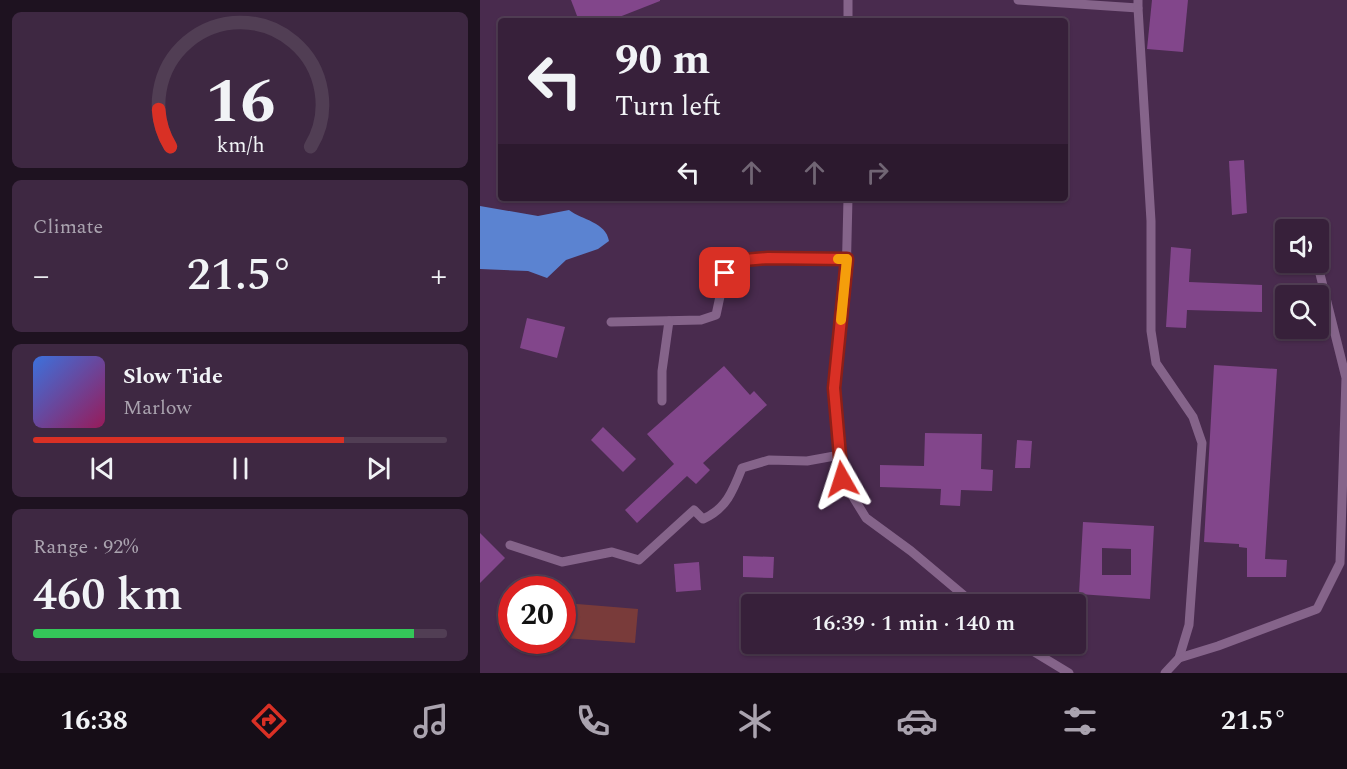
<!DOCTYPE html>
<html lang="en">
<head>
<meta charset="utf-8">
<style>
	:root { --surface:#37203a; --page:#3e2842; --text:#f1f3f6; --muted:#aaa3af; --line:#513e54; --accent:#d93025 }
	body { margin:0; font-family:Spectral,serif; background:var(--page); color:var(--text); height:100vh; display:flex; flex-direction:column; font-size:22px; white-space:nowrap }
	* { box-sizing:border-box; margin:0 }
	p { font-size:20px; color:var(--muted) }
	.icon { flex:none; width:33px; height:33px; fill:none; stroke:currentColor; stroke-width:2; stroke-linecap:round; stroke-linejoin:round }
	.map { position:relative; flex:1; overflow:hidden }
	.drawer { display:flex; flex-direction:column; gap:12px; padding:12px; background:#1e1220; width:480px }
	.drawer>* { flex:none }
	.hud { position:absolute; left:18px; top:18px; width:570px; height:183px; border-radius:6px; box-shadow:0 2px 4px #0004,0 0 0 2px var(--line); background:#37203a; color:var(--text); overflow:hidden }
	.tools { position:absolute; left:795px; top:219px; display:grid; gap:12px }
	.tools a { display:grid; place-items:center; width:54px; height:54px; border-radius:6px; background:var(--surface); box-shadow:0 2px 4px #0004,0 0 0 2px var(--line); font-size:30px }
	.speed { position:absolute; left:18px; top:576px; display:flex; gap:12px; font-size:30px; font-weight:700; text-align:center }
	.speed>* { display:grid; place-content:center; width:78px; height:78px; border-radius:50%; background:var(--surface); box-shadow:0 2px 4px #0004,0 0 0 2px var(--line); line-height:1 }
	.speed .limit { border:9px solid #d22; background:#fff; color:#111 }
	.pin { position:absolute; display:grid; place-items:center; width:51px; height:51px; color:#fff; margin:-26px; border-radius:12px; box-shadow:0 3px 9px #0006 }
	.me { position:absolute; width:66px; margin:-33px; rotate:354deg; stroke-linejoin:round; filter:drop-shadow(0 0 4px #0008) }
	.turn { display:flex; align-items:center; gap:21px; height:126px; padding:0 18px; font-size:27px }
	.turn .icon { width:78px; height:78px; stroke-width:2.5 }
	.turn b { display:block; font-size:42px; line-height:51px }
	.lanes { display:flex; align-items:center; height:57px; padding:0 18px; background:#0003; justify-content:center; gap:30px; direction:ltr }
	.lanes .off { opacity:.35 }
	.big { font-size:45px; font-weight:600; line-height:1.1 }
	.drawer .widget { flex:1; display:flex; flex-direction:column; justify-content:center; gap:9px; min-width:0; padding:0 21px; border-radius:9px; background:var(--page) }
	.drawer .dial { align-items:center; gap:0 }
	.dial svg { height:156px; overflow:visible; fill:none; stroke:var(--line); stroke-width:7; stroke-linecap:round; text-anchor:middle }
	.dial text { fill:var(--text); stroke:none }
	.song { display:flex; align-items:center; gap:18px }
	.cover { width:72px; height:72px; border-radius:9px; background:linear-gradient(135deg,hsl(220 70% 55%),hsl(330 70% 35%)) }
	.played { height:6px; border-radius:3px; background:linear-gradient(90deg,var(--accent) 75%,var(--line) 75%) }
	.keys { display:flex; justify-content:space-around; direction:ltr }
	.heat { display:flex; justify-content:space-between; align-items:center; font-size:33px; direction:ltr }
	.charge { height:9px; border-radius:4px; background:linear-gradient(90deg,#34c759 92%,var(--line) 0) }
	.trip { position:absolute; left:261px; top:594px; width:345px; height:60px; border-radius:6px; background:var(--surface); box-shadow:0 2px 4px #0004,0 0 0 2px var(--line); font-weight:600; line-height:60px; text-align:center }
	.menu { display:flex; height:96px; justify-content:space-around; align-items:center; background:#160d17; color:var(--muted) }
	.menu .icon { width:42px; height:42px }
	.menu .current { color:var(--accent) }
	.menu b { font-size:27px; color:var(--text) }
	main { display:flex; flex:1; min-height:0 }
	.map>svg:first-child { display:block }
	.green { fill:#793b3a }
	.water { fill:#5b83d1 }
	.building { fill:#82468b; fill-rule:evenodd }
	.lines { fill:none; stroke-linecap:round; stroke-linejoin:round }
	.lane { stroke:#85648a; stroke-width:9 }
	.route-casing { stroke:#8d1f18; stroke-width:15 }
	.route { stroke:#d93025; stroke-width:10 }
	.slow { stroke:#f59e0b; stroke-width:10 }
</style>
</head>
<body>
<main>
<section class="drawer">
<div class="widget dial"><svg viewBox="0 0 100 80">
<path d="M14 69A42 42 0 1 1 86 69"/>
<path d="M14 69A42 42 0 0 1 8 50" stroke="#d93025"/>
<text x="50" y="56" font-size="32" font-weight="700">16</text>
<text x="50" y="72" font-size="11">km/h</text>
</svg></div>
<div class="widget"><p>Climate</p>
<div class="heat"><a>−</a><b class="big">21.5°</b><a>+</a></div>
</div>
<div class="widget">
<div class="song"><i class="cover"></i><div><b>Slow Tide</b><p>Marlow</p></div></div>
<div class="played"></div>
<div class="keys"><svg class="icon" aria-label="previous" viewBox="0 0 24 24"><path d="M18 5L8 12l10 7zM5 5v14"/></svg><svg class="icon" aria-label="pause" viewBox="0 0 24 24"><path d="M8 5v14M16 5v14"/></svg><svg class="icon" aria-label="next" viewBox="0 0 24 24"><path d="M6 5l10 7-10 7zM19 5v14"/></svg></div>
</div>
<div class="widget"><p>Range · 92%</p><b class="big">460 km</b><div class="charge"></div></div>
</section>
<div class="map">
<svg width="867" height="673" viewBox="0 0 867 673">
	<rect width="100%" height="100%" fill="#492b4e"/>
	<path class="green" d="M85,603L158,609L155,643L83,638Z"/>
	<path class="water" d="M0,206L58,216L89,210C102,220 126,222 129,241L118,249L86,260L67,278L48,271L0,269Z"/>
	<g class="building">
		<path d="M91,0H180V1L129,21H99Z"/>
		<path d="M672,0H708L703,52L667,49Z"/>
		<path d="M764,160L767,213L752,215L749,161Z"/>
		<path d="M691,247L711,249L709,282L782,285V312L707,310L706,328L686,327Z"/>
		<path d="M47,318L85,327L77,358L40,348Z"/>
		<path d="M734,365L797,369L785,559L807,560L806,577H767V548L759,547V544L724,542Z"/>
		<path d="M244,366L270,395L274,391L287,405L223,463L230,470L216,484L207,476L157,523L145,510L194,464L167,434Z"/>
		<path d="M123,427L156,459L143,472L111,440Z"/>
		<path d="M445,433L502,434L501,469L513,470L512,491L481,490L480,506L460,505L461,489L400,487V465L444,466Z"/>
		<path d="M537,440L552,441L550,468H535Z"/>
		<path d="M603,522L674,526L670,599L599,594ZM622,548L651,549V575H622Z"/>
		<path d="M0,533L25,558L0,583Z"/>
		<path d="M263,556L294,557L293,578L263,577Z"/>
		<path d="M219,562L221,590L196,592L194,564Z"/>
	</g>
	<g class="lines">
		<g class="lane">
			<path d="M538,0L658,8V0"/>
			<path d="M658,8L671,221V331L676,363L713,417L722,443L709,625L699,658L685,673"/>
			<path d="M368,21V0"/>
			<path d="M368,198L366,282L354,389L362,479L386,518L431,551L494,604"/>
			<path d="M131,322L221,320L236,315L245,273L265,260L288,258L367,259"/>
			<path d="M182,401V371L189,321"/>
			<path d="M30,545L82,562L132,552L159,560L214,510L223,519C246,509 253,491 262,468L289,460L327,461L360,455"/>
			<path d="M541,644L589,673"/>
			<path d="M699,658L738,646L837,609L860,563L866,378L837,262"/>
		</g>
	</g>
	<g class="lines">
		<defs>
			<path id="route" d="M245,273L264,260L288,258L367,259L354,388L362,479"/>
		</defs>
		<use href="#route" class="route-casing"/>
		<use href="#route" class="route"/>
		<path class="slow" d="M358,259H367L361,320"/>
	</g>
</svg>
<div class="tools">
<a><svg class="icon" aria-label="sound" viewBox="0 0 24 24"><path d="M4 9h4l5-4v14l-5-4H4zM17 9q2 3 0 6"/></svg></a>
<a><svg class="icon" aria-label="search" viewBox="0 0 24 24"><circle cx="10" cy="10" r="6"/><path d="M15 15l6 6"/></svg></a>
</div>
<div class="speed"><div class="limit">20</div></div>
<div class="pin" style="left:245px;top:273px;background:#d93025"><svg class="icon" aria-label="arrive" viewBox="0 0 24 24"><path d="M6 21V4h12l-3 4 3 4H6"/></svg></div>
<svg class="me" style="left:362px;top:479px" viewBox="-20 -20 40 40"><path d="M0-17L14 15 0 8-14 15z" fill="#d93025" stroke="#fff" stroke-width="4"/></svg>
<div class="trip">16:39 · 1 min · 140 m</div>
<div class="hud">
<div class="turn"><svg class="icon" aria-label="left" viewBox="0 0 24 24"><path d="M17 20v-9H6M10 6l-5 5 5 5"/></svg><div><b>90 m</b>Turn left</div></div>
<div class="lanes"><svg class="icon" aria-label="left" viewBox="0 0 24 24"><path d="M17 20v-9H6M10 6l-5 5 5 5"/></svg><svg class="icon off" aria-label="ahead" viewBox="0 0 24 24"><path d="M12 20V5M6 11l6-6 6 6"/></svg><svg class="icon off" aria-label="ahead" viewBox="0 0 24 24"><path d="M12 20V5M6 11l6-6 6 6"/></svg><svg class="icon off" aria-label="right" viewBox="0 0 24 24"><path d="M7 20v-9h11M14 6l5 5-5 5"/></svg></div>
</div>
</div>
</main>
<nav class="menu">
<b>16:38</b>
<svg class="icon current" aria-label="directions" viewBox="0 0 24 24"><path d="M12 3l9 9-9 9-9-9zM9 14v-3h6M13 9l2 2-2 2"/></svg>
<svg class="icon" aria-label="music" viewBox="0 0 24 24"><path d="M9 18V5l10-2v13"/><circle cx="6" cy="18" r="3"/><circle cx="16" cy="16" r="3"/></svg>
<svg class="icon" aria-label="phone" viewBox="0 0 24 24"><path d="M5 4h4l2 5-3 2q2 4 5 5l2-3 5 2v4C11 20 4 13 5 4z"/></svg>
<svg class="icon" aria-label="climate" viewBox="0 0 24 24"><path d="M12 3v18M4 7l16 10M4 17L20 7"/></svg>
<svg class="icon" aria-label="car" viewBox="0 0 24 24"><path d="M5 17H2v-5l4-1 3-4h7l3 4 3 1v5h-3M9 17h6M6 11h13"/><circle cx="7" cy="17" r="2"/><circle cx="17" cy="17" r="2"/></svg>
<svg class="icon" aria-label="filters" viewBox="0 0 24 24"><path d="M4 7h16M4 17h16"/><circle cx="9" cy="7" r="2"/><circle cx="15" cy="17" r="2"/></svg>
<b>21.5°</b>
</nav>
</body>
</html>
